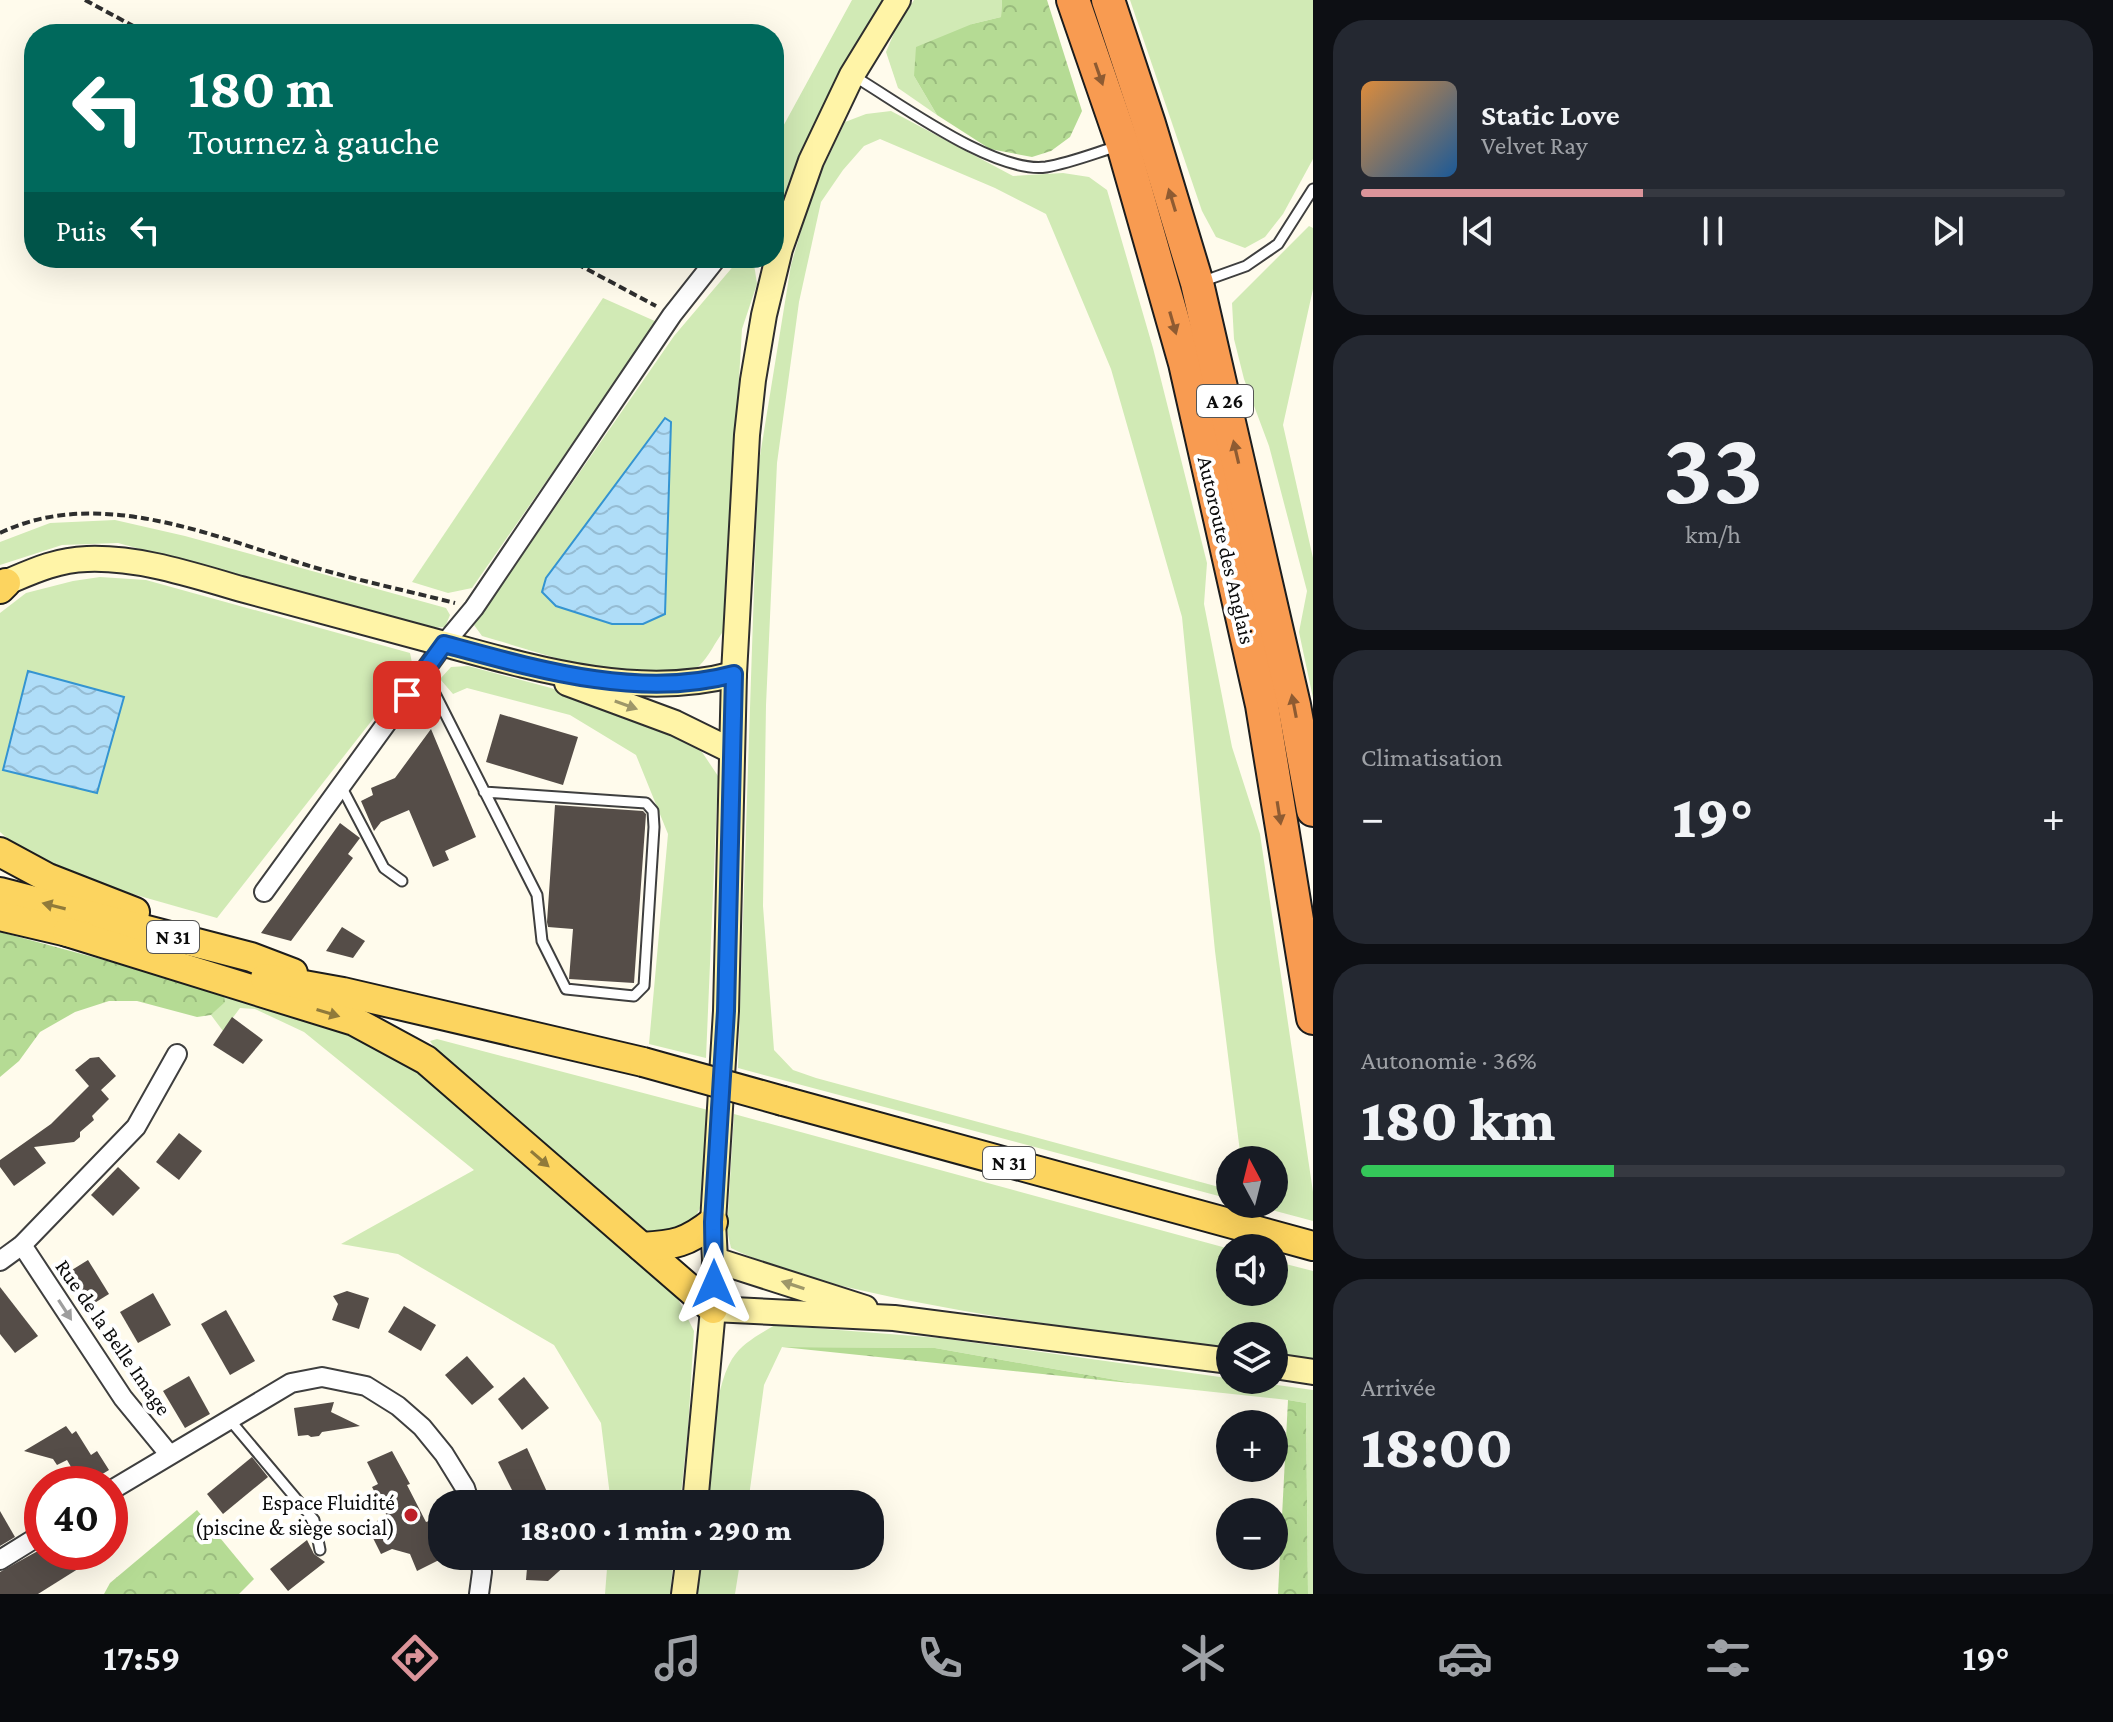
<!DOCTYPE html>
<html lang="fr">
<head>
<meta charset="utf-8">
<style>
	:root { --surface:#171b24; --page:#242831; --text:#f1f3f6; --muted:#9ea1a6; --line:#363941; --accent:#db949a }
	body { margin:0; font-family:"Crimson Pro",serif; background:var(--page); color:var(--text); height:100vh; display:flex; flex-direction:column; font-size:30px; white-space:nowrap }
	* { box-sizing:border-box; margin:0 }
	p { font-size:26px; color:var(--muted) }
	.icon { flex:none; width:44px; height:44px; fill:none; stroke:currentColor; stroke-width:2; stroke-linecap:round; stroke-linejoin:round }
	.map { position:relative; flex:1; overflow:hidden }
	.side { display:flex; flex-direction:column; gap:20px; padding:20px; background:#0d0f14; width:800px }
	.side>* { flex:none }
	.banner { position:absolute; left:24px; top:24px; width:760px; height:244px; border-radius:32px; box-shadow:0 8px 32px #0002; background:#00695c; color:#fff; overflow:hidden }
	.needle { width:52px; rotate:353deg }
	.controls { position:absolute; left:1216px; top:1146px; display:grid; gap:16px }
	.controls a { display:grid; place-items:center; width:72px; height:72px; border-radius:50%; background:var(--surface); box-shadow:0 8px 32px #0002; font-size:40px }
	.speed { position:absolute; left:24px; top:1466px; display:flex; gap:16px; font-size:40px; font-weight:700; text-align:center }
	.speed>* { display:grid; place-content:center; width:104px; height:104px; border-radius:50%; background:var(--surface); box-shadow:0 8px 32px #0002; line-height:1 }
	.speed .limit { border:12px solid #d22; background:#fff; color:#111 }
	.pin { position:absolute; display:grid; place-items:center; width:68px; height:68px; color:#fff; margin:-34px; border-radius:16px; box-shadow:0 4px 12px #0006 }
	.me { position:absolute; width:88px; margin:-44px; rotate:0deg; stroke-linejoin:round; filter:drop-shadow(0 0 6px #0008) }
	.turn { display:flex; align-items:center; gap:28px; height:168px; padding:0 32px; font-size:36px }
	.turn .icon { width:104px; height:104px; stroke-width:2.5 }
	.turn b { display:block; font-size:56px; line-height:68px }
	.then { display:flex; align-items:center; height:76px; padding:0 32px; background:#0003; gap:16px; font-size:30px }
	.big { font-size:60px; font-weight:800; line-height:1.1 }
	.side .tile { flex:1; display:flex; flex-direction:column; justify-content:center; gap:12px; min-width:0; padding:0 28px; border-radius:32px; background:var(--page) }
	.side .dial { align-items:center; gap:0 }
	.dial b { font-size:104px; line-height:1 }
	.song { display:flex; align-items:center; gap:24px }
	.cover { width:96px; height:96px; border-radius:12px; background:linear-gradient(135deg,hsl(30 70% 55%),hsl(210 70% 35%)) }
	.played { height:8px; border-radius:4px; background:linear-gradient(90deg,var(--accent) 40%,var(--line) 40%) }
	.keys { display:flex; justify-content:space-around; direction:ltr }
	.heat { display:flex; justify-content:space-between; align-items:center; font-size:44px; direction:ltr }
	.charge { height:12px; border-radius:6px; background:linear-gradient(90deg,#34c759 36%,var(--line) 0) }
	.trip { position:absolute; left:428px; top:1490px; width:456px; height:80px; border-radius:32px; background:var(--surface); box-shadow:0 8px 32px #0002; font-weight:800; line-height:80px; text-align:center }
	.dock { display:flex; height:128px; justify-content:space-around; align-items:center; background:#090b0e; color:var(--muted) }
	.dock .icon { width:56px; height:56px }
	.dock .active { color:var(--accent) }
	.dock b { font-size:36px; color:var(--text) }
	main { display:flex; flex:1; min-height:0 }
	.map>svg:first-child { display:block }
	.grass { fill:#d1eab5 }
	.forest { fill:url(#forest-crowns) }
	.water { fill:url(#water-waves); stroke:#3494d1; stroke-width:2 }
	.building { fill:#554d48 }
	.lines { fill:none; stroke-linecap:round; stroke-linejoin:round }
	.lane-casing { stroke:#3f3f3f; stroke-width:13 }
	.street-casing { stroke:#3f3f3f; stroke-width:22 }
	.secondary-casing { stroke:#2e2e2e; stroke-width:28 }
	.primary-casing { stroke:#1d1d1d; stroke-width:32 }
	.highway-casing { stroke:#1d1d1d; stroke-width:36 }
	.path { stroke:#2e2e2e; stroke-width:4; stroke-dasharray:8 4; stroke-linecap:butt }
	.lane { stroke:#fff; stroke-width:9 }
	.street { stroke:#fff; stroke-width:18 }
	.secondary { stroke:#fff4a7; stroke-width:24 }
	.primary { stroke:#fcd45f; stroke-width:28 }
	.highway { stroke:#f89b51; stroke-width:32 }
	.primary-bridge-casing { stroke:#1d1d1d; stroke-width:32; stroke-linecap:butt }
	.primary-bridge { stroke:#fcd45f; stroke-width:28 }
	.oneway { fill:#8e5b32 }
	.oneway2 { fill:#9e9769 }
	.oneway3 { fill:#907a3a }
	.oneway4 { fill:#9e9e9e }
	.route-casing { stroke:#114b97; stroke-width:20 }
	.route { stroke:#1a73e8; stroke-width:14 }
	.poi-dot { fill:#c0212a; stroke:#fff; stroke-width:3 }
	.labels { text-anchor:middle; stroke-width:8; stroke-linejoin:round; paint-order:stroke }
	.shield { fill:#fff; stroke:#555; stroke-width:2 }
	.shield-label { font-size:20px; font-weight:bold; fill:#0c0c0c }
	.street-label { font-size:22px; fill:#0c0c0c; stroke:#fff }
	.poi-label { font-size:22px; fill:#0c0c0c; stroke:#fff; text-anchor:end }
</style>
</head>
<body>
<main>
<div class="map">
<svg width="1313" height="1594" viewBox="0 0 1313 1594">
	<defs>
		<pattern id="forest-crowns" width="20" height="18" patternUnits="userSpaceOnUse" patternTransform="scale(2)"><rect width="20" height="18" fill="#b5db94"/><path d="M2 6a3 3 0 1 1 6 0M12 15a3 3 0 1 1 6 0" fill="none" stroke="#9abb7e"/></pattern>
		<pattern id="water-waves" width="16" height="10" patternUnits="userSpaceOnUse" patternTransform="scale(2)"><rect width="16" height="10" fill="#afddf8"/><path d="M0 5q4-4 8 0t8 0" fill="none" stroke="#95bcd3"/></pattern>
	</defs>
	<rect width="100%" height="100%" fill="#fffbec"/>
	<g class="grass">
		<path d="M852,0H885L851,54L774,221V143Z"/>
		<path d="M914,0H1002L1001,17L972,24L914,76L937,115L898,88L886,52L897,26Z"/>
		<path d="M1130,0H1313V159L1283,214L1265,237L1245,248L1216,237L1202,211Z"/>
		<path d="M891,111L1013,176L1063,173L1089,177L1107,190L1153,348L1207,563L1204,604L1232,747L1260,834L1313,1192V1221L1249,1204H1274V1160H1241L1215,951L1182,617L1111,369L1046,214L995,188L880,139L864,146L843,170L821,202L799,302L777,463L766,705L763,906L774,1050L793,1070L816,1078L1230,1190V1199L738,1068L758,468L791,265L814,187L845,122L866,114Z"/>
		<path d="M1309,226L1313,228V289L1283,425L1313,558V698L1299,632L1307,591L1269,446L1244,379L1234,339L1232,303Z"/>
		<path d="M736,263L754,264L757,284L742,329L724,630C716,641 708,658 699,666C659,697 530,649 482,636L474,625L674,336Z"/>
		<path d="M603,298L657,322L472,588L448,593L412,582Z"/>
		<path d="M115,520L185,536L446,608L450,615L445,627L431,628L118,543L62,545L0,565V542L50,523Z"/>
		<path d="M100,577L146,580L410,653L413,668L217,918L94,883L35,862L0,832V613L26,593L73,581Z"/>
		<path d="M468,666L551,688L668,731L702,752L718,776L706,1058L649,1044L668,834L636,755L570,715L467,688L453,694L440,679L451,667Z"/>
		<path d="M223,992L350,1035L437,1084L678,1299L694,1331L688,1429L680,1504H611L601,1423L554,1345L398,1254L341,1244L474,1170L304,1032L255,1009L240,1008L223,1031L211,1015L224,1002Z"/>
		<path d="M437,1039L708,1110L700,1208L689,1229L650,1235L605,1206L446,1064L430,1041Z"/>
		<path d="M734,1114L1230,1249V1292H1274V1261L1313,1271V1362L1274,1356V1336H1230V1350C1124,1334 1016,1322 911,1301C849,1288 788,1276 731,1248L727,1230Z"/>
		<path d="M775,1325L940,1338L1313,1390V1594H1308L1306,1403L1288,1400L1139,1384L935,1348L782,1347L764,1385L748,1504H706C711,1464 712,1392 732,1359C742,1343 760,1334 775,1325Z"/>
		<path d="M608,1556H674L670,1594H605Z"/>
		<path d="M700,1556H741L735,1594H695Z"/>
	</g>
	<g class="forest">
		<path d="M1002,0H1047L1082,111L1070,137L1051,151L1032,157L990,149L937,115L914,76L916,47L972,24L1001,17Z"/>
		<path d="M0,932L223,992L225,1002L211,1015L197,1017L137,1001H109L75,1012L40,1032L19,1061L0,1077Z"/>
		<path d="M782,1347L935,1348L1139,1384Z"/>
		<path d="M1288,1400L1306,1403L1308,1594H1278Z"/>
		<path d="M197,1510L254,1579L239,1594H104L110,1583Z"/>
	</g>
	<g class="water">
		<path d="M665,418L671,422L665,614L643,624H612L556,606L542,592L546,578Z"/>
		<path d="M28,671L124,697L97,793L3,770Z"/>
	</g>
	<g class="building">
		<path d="M500,714L578,737L563,785L486,762Z"/>
		<path d="M431,729L476,837L445,851L449,860L433,867L409,810L381,822L374,831L361,801L373,795L371,788L395,778Z"/>
		<path d="M555,805L643,811L646,814L634,983L569,979L573,929L548,927L547,922Z"/>
		<path d="M340,823L360,838L348,854L353,858L291,941L261,933Z"/>
		<path d="M342,927L365,941L353,958L326,951Z"/>
		<path d="M232,1017L263,1040L243,1064L213,1045Z"/>
		<path d="M99,1057L116,1076L101,1090L109,1099L92,1116L94,1120L80,1132V1137L74,1142L34,1147L46,1163L14,1186L0,1167V1160L51,1124L89,1086L75,1070L90,1058Z"/>
		<path d="M179,1133L202,1151L179,1180L156,1162Z"/>
		<path d="M118,1167L140,1188L113,1216L91,1195Z"/>
		<path d="M88,1260L109,1294L88,1307L67,1273Z"/>
		<path d="M0,1287L38,1336L15,1353L0,1334Z"/>
		<path d="M347,1291L369,1298L359,1329L332,1320L338,1304L333,1296Z"/>
		<path d="M153,1293L171,1325L138,1343L120,1312Z"/>
		<path d="M404,1306L436,1325L421,1351L388,1332Z"/>
		<path d="M226,1310L255,1361L230,1375L201,1324Z"/>
		<path d="M467,1356L494,1387L472,1405L445,1375Z"/>
		<path d="M189,1376L210,1414L185,1428L163,1391Z"/>
		<path d="M524,1377L549,1408L522,1430L498,1399Z"/>
		<path d="M334,1402L331,1412L360,1426L322,1432L319,1436L311,1437L308,1435L298,1436L294,1408Z"/>
		<path d="M66,1426L72,1434L76,1431L91,1455L97,1451L109,1470L86,1484H81L67,1460L57,1465L53,1459L24,1451Z"/>
		<path d="M527,1448L548,1494L528,1504H519L498,1462Z"/>
		<path d="M392,1451L410,1484L407,1485L426,1522L429,1521L442,1547V1556H447L417,1571L410,1554L392,1549L381,1554L367,1526L387,1516L372,1487L378,1484L367,1462Z"/>
		<path d="M252,1457L268,1477L223,1514L207,1494Z"/>
		<path d="M0,1511L15,1537L0,1546Z"/>
		<path d="M307,1540L314,1554L325,1562L288,1591L270,1569Z"/>
		<path d="M36,1552H105L38,1594H0V1572Z"/>
		<path d="M528,1556H576L548,1581L526,1580Z"/>
	</g>
	<g class="lines">
		<defs>
			<g id="lane">
				<path d="M852,75C898,102 994,174 1046,167C1070,163 1095,153 1118,146"/>
				<path d="M1204,281L1246,266L1278,244L1313,189"/>
				<path d="M424,672L537,895L542,941L566,989L634,996L644,986L654,827L653,811L646,803L484,792"/>
				<path d="M341,786L384,868L402,881"/>
				<path d="M229,1419L314,1520L320,1550"/>
			</g>
			<g id="street">
				<path d="M264,892L444,644L474,608L672,315L717,258"/>
				<path d="M22,1245L123,1398L169,1454"/>
				<path d="M0,1261L22,1245L136,1127L177,1054"/>
				<path d="M110,1491L291,1383L322,1377L366,1386L398,1406L422,1427L444,1454L465,1488L470,1504"/>
				<path d="M0,1560L42,1534"/>
				<path d="M479,1594L482,1572L480,1556"/>
			</g>
			<g id="secondary">
				<path d="M0,585C29,573 54,560 87,559C139,557 192,575 241,589C304,606 367,623 430,640C526,666 635,701 734,674"/>
				<path d="M567,683L675,723L732,751"/>
				<path d="M715,1260L865,1308"/>
				<path d="M713,1309L894,1318L1230,1361"/>
				<path d="M1274,1366L1313,1372"/>
				<path d="M695,1504L713,1309L715,1260L713,1222L726,1011L734,674L747,435L753,380L764,315L780,249L811,161L852,75L898,0"/>
				<path d="M684,1594L689,1556"/>
			</g>
			<g id="primary">
				<path d="M0,589L6,583"/>
				<path d="M0,852L48,878L135,912"/>
				<path d="M0,892L251,957L293,973"/>
				<path d="M0,916L85,936"/>
				<path d="M67,932L354,1021L426,1060L713,1309"/>
				<path d="M265,978L343,992L643,1062"/>
				<path d="M783,1101L1313,1246"/>
				<path d="M642,1247C674,1245 687,1243 713,1222"/>
			</g>
			<g id="highway">
				<path d="M1073,0L1123,145L1185,363L1262,705L1313,1018"/>
				<path d="M1108,0L1149,124L1197,283L1294,705L1313,810"/>
			</g>
		</defs>
		<use href="#lane" class="lane-casing"/>
		<use href="#street" class="street-casing"/>
		<use href="#secondary" class="secondary-casing"/>
		<use href="#primary" class="primary-casing"/>
		<use href="#highway" class="highway-casing"/>
		<g class="path">
			<path d="M85,0L148,34"/>
			<path d="M566,258L656,306"/>
			<path d="M0,533C100,485 215,537 313,567C360,581 408,591 455,603"/>
		</g>
		<use href="#lane" class="lane"/>
		<use href="#street" class="street"/>
		<use href="#secondary" class="secondary"/>
		<use href="#primary" class="primary"/>
		<use href="#highway" class="highway"/>
		<defs>
			<path id="primary-bridge" d="M643,1062L783,1101"/>
		</defs>
		<use href="#primary-bridge" class="primary-bridge-casing"/>
		<use href="#primary-bridge" class="primary-bridge"/>
	</g>
	<defs><path id="oneway-solid" d="M-6-.8H1V-3.2L6.5 0L1 3.2V.8H-6Z" transform="scale(2)"/></defs>
	<g class="oneway">
		<use href="#oneway-solid" transform="translate(1099 74) rotate(71)"/>
		<use href="#oneway-solid" transform="translate(1172 200) rotate(-107)"/>
		<use href="#oneway-solid" transform="translate(1173 323) rotate(74)"/>
		<use href="#oneway-solid" transform="translate(1236 452) rotate(-103)"/>
		<use href="#oneway-solid" transform="translate(1294 706) rotate(-101)"/>
		<use href="#oneway-solid" transform="translate(1279 813) rotate(81)"/>
	</g>
	<g class="oneway2">
		<use href="#oneway-solid" transform="translate(626 705) rotate(20)"/>
		<use href="#oneway-solid" transform="translate(793 1285) rotate(-162)"/>
	</g>
	<g class="oneway3">
		<use href="#oneway-solid" transform="translate(54 906) rotate(-166)"/>
		<use href="#oneway-solid" transform="translate(328 1013) rotate(17)"/>
		<use href="#oneway-solid" transform="translate(540 1159) rotate(41)"/>
	</g>
	<use class="oneway4" href="#oneway-solid" transform="translate(65 1310) rotate(57)"/>
	<g class="lines">
		<defs>
			<path id="route" d="M407,695L444,644C536,669 640,700 734,674L726,1011L713,1222L714,1284"/>
		</defs>
		<use href="#route" class="route-casing"/>
		<use href="#route" class="route"/>
	</g>
	<circle class="poi-dot" cx="411" cy="1515" r="8"/>
	<g class="labels">
		<g class="shield">
			<rect x="1197" y="385" width="56" height="32" rx="6"/>
			<rect x="147" y="921" width="52" height="32" rx="6"/>
			<rect x="983" y="1147" width="52" height="32" rx="6"/>
		</g>
		<g class="shield-label">
			<text x="1225" y="408">A 26</text>
			<text x="173" y="944">N 31</text>
			<text x="1009" y="1170">N 31</text>
		</g>
		<g class="street-label">
			<text transform="translate(1227 550) rotate(77)" y="8">Autoroute des Anglais</text>
			<text transform="translate(114 1337) rotate(55)" y="8">Rue de la Belle Image</text>
		</g>
		<g class="poi-label">
			<text x="395" y="1510">Espace Fluidité<tspan x="395" dy="25">(piscine &amp; siège social)</tspan></text>
		</g>
	</g>
</svg>
<div class="controls">
<a><svg class="needle" viewBox="-14 -14 28 28"><path d="M0-13l5 13h-10z" fill="#e53935"/><path d="M0 13l5-13h-10z" fill="#9ea1a6"/></svg></a>
<a><svg class="icon" aria-label="sound" viewBox="0 0 24 24"><path d="M4 9h4l5-4v14l-5-4H4zM17 9q2 3 0 6"/></svg></a>
<a><svg class="icon" aria-label="layers" viewBox="0 0 24 24"><path d="M12 4l9 5-9 5-9-5zM3 14l9 5 9-5"/></svg></a>
<a>+</a>
<a>−</a>
</div>
<div class="speed"><div class="limit">40</div></div>
<div class="pin" style="left:407px;top:695px;background:#d93025"><svg class="icon" aria-label="arrive" viewBox="0 0 24 24"><path d="M6 21V4h12l-3 4 3 4H6"/></svg></div>
<svg class="me" style="left:714px;top:1284px" viewBox="-20 -20 40 40"><path d="M0-17L14 15 0 8-14 15z" fill="#1a73e8" stroke="#fff" stroke-width="4"/></svg>
<div class="trip">18:00 · 1 min · 290 m</div>
<div class="banner">
<div class="turn"><svg class="icon" aria-label="left" viewBox="0 0 24 24"><path d="M17 20v-9H6M10 6l-5 5 5 5"/></svg><div><b>180 m</b>Tournez à gauche</div></div>
<div class="then">Puis<svg class="icon" aria-label="left" viewBox="0 0 24 24"><path d="M17 20v-9H6M10 6l-5 5 5 5"/></svg></div>
</div>
</div>
<section class="side">
<div class="tile">
<div class="song"><i class="cover"></i><div><b>Static Love</b><p>Velvet Ray</p></div></div>
<div class="played"></div>
<div class="keys"><svg class="icon" aria-label="previous" viewBox="0 0 24 24"><path d="M18 5L8 12l10 7zM5 5v14"/></svg><svg class="icon" aria-label="pause" viewBox="0 0 24 24"><path d="M8 5v14M16 5v14"/></svg><svg class="icon" aria-label="next" viewBox="0 0 24 24"><path d="M6 5l10 7-10 7zM19 5v14"/></svg></div>
</div>
<div class="tile dial"><b>33</b><p>km/h</p></div>
<div class="tile"><p>Climatisation</p>
<div class="heat"><a>−</a><b class="big">19°</b><a>+</a></div>
</div>
<div class="tile"><p>Autonomie · 36%</p><b class="big">180 km</b><div class="charge"></div></div>
<div class="tile"><p>Arrivée</p><b class="big">18:00</b></div>
</section>
</main>
<nav class="dock">
<b>17:59</b>
<svg class="icon active" aria-label="directions" viewBox="0 0 24 24"><path d="M12 3l9 9-9 9-9-9zM9 14v-3h6M13 9l2 2-2 2"/></svg>
<svg class="icon" aria-label="music" viewBox="0 0 24 24"><path d="M9 18V5l10-2v13"/><circle cx="6" cy="18" r="3"/><circle cx="16" cy="16" r="3"/></svg>
<svg class="icon" aria-label="phone" viewBox="0 0 24 24"><path d="M5 4h4l2 5-3 2q2 4 5 5l2-3 5 2v4C11 20 4 13 5 4z"/></svg>
<svg class="icon" aria-label="climate" viewBox="0 0 24 24"><path d="M12 3v18M4 7l16 10M4 17L20 7"/></svg>
<svg class="icon" aria-label="car" viewBox="0 0 24 24"><path d="M5 17H2v-5l4-1 3-4h7l3 4 3 1v5h-3M9 17h6M6 11h13"/><circle cx="7" cy="17" r="2"/><circle cx="17" cy="17" r="2"/></svg>
<svg class="icon" aria-label="filters" viewBox="0 0 24 24"><path d="M4 7h16M4 17h16"/><circle cx="9" cy="7" r="2"/><circle cx="15" cy="17" r="2"/></svg>
<b>19°</b>
</nav>
</body>
</html>
